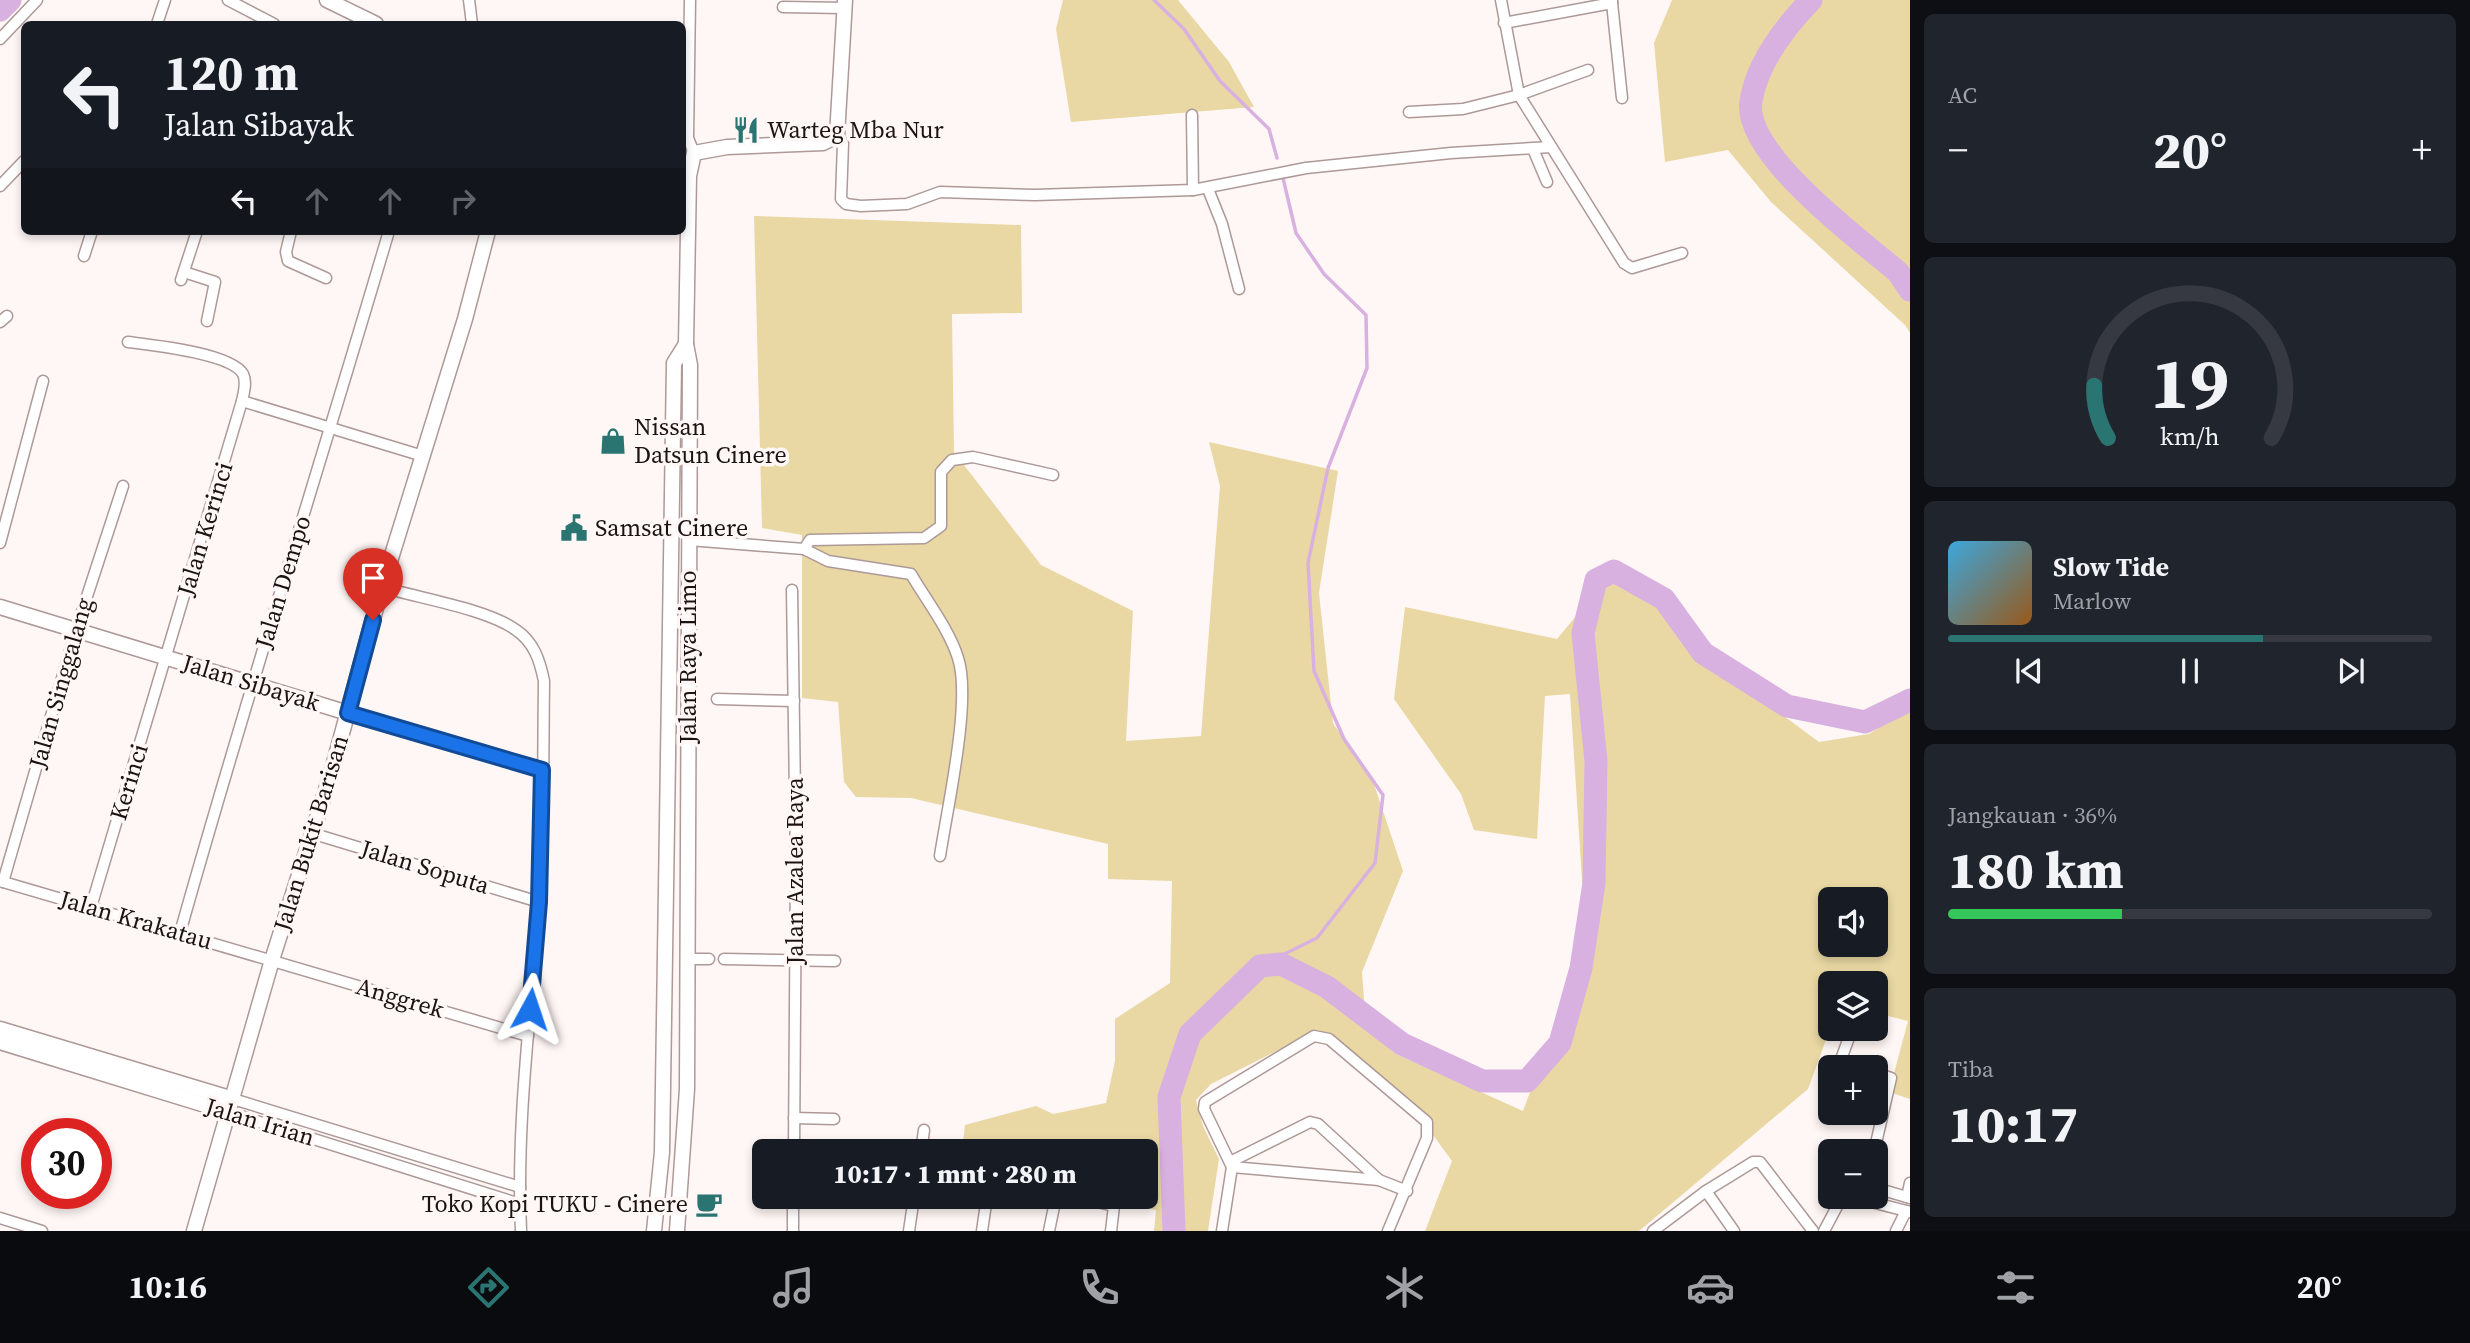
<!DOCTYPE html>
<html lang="id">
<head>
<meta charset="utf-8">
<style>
	:root { --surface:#171b24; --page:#20242c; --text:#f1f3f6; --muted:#9ea1a6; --line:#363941; --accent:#2a7471 }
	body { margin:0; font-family:"Source Serif 4",serif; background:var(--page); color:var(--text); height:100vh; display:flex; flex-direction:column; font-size:26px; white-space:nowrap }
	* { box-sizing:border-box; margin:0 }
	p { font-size:23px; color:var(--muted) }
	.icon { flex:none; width:38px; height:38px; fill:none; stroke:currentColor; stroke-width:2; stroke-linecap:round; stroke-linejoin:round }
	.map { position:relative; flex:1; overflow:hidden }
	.drawer { display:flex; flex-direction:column; gap:14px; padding:14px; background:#0d0f14; width:560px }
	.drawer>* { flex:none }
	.banner { position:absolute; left:21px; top:21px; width:665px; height:214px; border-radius:10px; box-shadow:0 4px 10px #0003; background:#171b24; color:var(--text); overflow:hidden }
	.controls { position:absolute; left:1818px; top:887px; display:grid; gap:14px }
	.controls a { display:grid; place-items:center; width:70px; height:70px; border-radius:10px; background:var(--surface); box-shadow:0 4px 10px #0003; font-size:35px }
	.speed { position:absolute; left:21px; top:1118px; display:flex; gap:14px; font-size:35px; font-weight:700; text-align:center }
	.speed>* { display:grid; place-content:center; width:91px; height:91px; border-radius:50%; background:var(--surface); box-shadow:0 4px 10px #0003; line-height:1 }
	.speed .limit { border:10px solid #d22; background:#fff; color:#111 }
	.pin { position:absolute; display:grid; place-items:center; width:60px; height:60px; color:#fff; margin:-72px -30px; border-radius:50% 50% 50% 0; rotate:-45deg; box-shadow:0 0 7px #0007 }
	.pin .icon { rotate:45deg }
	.me { position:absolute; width:77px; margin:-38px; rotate:5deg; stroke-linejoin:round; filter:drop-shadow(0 0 5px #0008) }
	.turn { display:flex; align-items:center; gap:24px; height:147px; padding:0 28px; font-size:32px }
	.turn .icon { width:91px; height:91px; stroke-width:2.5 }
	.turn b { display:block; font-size:49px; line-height:60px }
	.lanes { display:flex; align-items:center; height:66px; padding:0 28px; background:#0003; justify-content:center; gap:35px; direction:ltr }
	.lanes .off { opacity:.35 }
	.big { font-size:52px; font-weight:800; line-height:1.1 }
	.drawer .tile { flex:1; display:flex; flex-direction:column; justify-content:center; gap:10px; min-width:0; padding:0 24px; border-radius:10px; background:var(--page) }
	.drawer .dial { align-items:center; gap:0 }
	.dial svg { height:182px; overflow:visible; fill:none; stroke:var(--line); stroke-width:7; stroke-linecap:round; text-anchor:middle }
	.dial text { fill:var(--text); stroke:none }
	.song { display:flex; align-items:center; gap:21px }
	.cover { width:84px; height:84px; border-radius:10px; background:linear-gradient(135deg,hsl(200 70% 55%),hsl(30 70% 35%)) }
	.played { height:7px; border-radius:4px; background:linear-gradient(90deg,var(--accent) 65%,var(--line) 65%) }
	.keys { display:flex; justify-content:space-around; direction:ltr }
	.heat { display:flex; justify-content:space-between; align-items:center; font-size:38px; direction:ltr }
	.charge { height:10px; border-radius:5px; background:linear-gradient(90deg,#34c759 36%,var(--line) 0) }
	.trip { position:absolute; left:752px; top:1139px; width:406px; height:70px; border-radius:10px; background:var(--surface); box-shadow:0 4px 10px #0003; font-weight:800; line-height:70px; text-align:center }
	.tab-bar { display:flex; height:112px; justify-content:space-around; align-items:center; background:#090b0e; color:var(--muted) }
	.tab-bar .icon { width:49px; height:49px }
	.tab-bar .current { color:var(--accent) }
	.tab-bar b { font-size:32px; color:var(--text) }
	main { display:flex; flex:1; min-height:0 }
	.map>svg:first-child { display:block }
	.green { fill:#e9d8a3; fill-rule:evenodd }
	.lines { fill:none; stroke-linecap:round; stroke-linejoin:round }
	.stream { stroke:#d8b1e0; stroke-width:3.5 }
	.river { stroke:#d8b1e0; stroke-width:23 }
	.street-casing { stroke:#ad9997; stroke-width:13 }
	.secondary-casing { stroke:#ad9997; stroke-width:17 }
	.street { stroke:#fff; stroke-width:10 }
	.secondary { stroke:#fff; stroke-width:14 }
	.route-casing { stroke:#114b97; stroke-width:18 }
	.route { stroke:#1a73e8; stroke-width:12 }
	.labels { text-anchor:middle; stroke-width:7; stroke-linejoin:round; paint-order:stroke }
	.poi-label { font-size:24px; fill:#1a1312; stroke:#fff7f5; text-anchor:start }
	.street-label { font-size:24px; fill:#1a1312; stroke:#fff7f5 }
</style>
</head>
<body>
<main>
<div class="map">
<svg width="1910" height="1231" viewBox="0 0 1910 1231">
	<rect width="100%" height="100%" fill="#fff7f5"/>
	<g class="green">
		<path d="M1063,0H1178L1229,62L1254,107L1071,122L1056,29Z"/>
		<path d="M1672,0H1910V333L1905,325L1771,202L1728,150L1665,162L1654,43Z"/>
		<path d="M754,216L1021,225L1022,313L952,314L954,452L1041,565L1133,611L1126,741L1201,736L1220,486L1209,442L1338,471L1319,593L1333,723L1374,784L1403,871L1362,972L1365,1013L1396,1054L1523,1111L1586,942L1570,694L1545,696L1537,839L1474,830L1461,794L1394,699L1405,607L1557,639L1606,580L1667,605L1742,685L1819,742L1869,734L1910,707V1099L1889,1092L1908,1021L1876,1013V984H1830V1029L1808,1089L1639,1231H1425L1452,1161L1425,1124L1318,1030L1211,1084L1196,1100L1203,1126L1219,1159L1208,1231H1154L1156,1210L1081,1197H1146V1152L962,1151L965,1125L1036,1106L1053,1114L1106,1103L1115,1061V1019L1170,983L1172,881L1108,879V844L911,798L856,797L844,782L838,702L802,698V535L762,528ZM1830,900H1876V945H1830Z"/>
	</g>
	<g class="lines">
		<g class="stream">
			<path d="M1154,0L1184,29L1220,81L1269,129L1277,158"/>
			<path d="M1260,966L1317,938L1375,863L1383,795L1344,739L1314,671L1308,563L1328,468L1367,368L1366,315L1324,274L1296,233L1283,178"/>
		</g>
		<g class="river">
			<path d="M1811,0C1785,27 1757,63 1751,101C1742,153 1861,241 1898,272L1910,290"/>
			<path d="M0,10L10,0"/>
			<path d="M1174,1231L1169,1097L1190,1034L1260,966L1281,964L1327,987L1402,1044L1482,1081H1527L1560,1043L1581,968L1594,883L1596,761L1583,633L1596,580L1614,571L1664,599L1703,653L1787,706L1865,722L1910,700"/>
		</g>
		<defs>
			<g id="street">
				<path d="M228,0L274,24"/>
				<path d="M469,0L472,24"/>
				<path d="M690,0L688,138L694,153"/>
				<path d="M1501,0L1519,95L1624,263L1632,268L1682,253"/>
				<path d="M1612,3L1622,98"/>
				<path d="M783,7L844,8"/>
				<path d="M1504,23L1612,3V0"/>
				<path d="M157,24L165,0"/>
				<path d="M0,39L37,0"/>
				<path d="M1409,112L1463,109L1519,95L1588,70"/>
				<path d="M1192,115L1193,190"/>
				<path d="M837,136L843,143L841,199L846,204L861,206L907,204L940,192L1035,195L1193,190L1306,168L1451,153L1551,147"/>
				<path d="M1533,149L1547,182"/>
				<path d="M0,186L24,161"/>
				<path d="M1208,189L1222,224L1239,289"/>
				<path d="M291,231L286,252L288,261L326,278"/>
				<path d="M84,256L92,231"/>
				<path d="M184,272L215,282L207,321"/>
				<path d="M181,280L197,231"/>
				<path d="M0,322L7,316"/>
				<path d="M128,342C151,345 231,353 243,374C247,382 244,392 242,401L423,456"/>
				<path d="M689,540L804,549L828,561L911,574C926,600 949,629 958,658C972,700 947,809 940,856"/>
				<path d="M0,543L43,381"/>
				<path d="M804,549L810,540L924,538L941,526V472L952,460L973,457L1053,475"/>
				<path d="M382,587C418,598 488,609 516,630C534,642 540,661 544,681C543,756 544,831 539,906C531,1013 516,1123 521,1231"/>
				<path d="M792,590L796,863L794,1152"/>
				<path d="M717,699L794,701"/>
				<path d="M348,713L542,770"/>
				<path d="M311,833L539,902"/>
				<path d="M0,881L528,1036"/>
				<path d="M3,882L76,630L123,486"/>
				<path d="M91,907L242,401"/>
				<path d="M180,933C246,698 320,465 389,231"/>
				<path d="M687,959H709"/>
				<path d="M724,959L835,961"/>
				<path d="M1845,1068L1839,1065L1852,1029"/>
				<path d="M233,1099L520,1187"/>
				<path d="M231,1113L520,1204"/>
				<path d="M794,1118L834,1119"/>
				<path d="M921,1152L924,1130"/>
				<path d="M1874,1152L1891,1078L1876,1073"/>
				<path d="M1230,1162L1310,1122L1318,1124L1379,1180"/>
				<path d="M1232,1167L1379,1180L1407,1191"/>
				<path d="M1876,1188L1910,1198"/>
				<path d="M1706,1191L1734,1231"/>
				<path d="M1076,1197L1114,1206L1111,1231"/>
				<path d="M1852,1197L1910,1212"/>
				<path d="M1907,1197L1910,1183"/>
				<path d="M0,1218L42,1231"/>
				<path d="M793,1231V1197"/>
				<path d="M909,1231L914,1197"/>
				<path d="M982,1231L987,1197"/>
				<path d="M1049,1231L1056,1197"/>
				<path d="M1222,1231L1232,1167L1204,1109L1205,1102L1314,1036L1329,1039L1427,1122V1138L1388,1231"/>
				<path d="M1653,1231L1706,1191L1753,1162H1760L1813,1231"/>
				<path d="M1824,1231L1842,1197"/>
				<path d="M1896,1231L1906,1211"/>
			</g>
			<g id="secondary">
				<path d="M327,0L376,24"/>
				<path d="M0,607L348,713"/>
				<path d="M0,1029L233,1099"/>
				<path d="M0,1042L231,1113"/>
				<path d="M194,1231L272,960L331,774L379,597L465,319L488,231"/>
				<path d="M654,1231L662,1152L674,363L686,344"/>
				<path d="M677,1231L687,1089L690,365L686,344L689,176L694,153L727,147L823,143L837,136L845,0"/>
			</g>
		</defs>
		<use href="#street" class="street-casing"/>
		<use href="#secondary" class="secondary-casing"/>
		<use href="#street" class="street"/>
		<use href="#secondary" class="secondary"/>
	</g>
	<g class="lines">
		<defs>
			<path id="route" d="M373,620L348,713L542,770L539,902L530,1009"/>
		</defs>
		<use href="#route" class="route-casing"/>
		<use href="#route" class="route"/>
	</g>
	<defs>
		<symbol id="restaurant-bare" viewBox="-9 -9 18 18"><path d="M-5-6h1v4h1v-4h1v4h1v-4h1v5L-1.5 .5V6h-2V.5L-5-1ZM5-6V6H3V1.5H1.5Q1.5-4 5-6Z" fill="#2a7471" stroke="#fff7f5" stroke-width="2.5" paint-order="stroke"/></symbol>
		<symbol id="shop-bare" viewBox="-9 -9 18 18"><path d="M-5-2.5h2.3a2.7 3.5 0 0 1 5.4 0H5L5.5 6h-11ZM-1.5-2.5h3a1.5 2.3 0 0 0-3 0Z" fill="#2a7471" stroke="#fff7f5" stroke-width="2.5" paint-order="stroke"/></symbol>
		<symbol id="civic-bare" viewBox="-9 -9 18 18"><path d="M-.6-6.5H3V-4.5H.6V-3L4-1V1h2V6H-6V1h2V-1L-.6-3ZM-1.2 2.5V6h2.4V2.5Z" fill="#2a7471" stroke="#fff7f5" stroke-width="2.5" paint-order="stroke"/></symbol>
		<symbol id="cafe-bare" viewBox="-9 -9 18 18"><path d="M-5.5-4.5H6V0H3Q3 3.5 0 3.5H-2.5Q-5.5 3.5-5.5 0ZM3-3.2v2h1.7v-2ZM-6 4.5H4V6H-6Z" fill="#2a7471" stroke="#fff7f5" stroke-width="2.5" paint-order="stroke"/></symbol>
	</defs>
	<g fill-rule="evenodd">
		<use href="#restaurant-bare" x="727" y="111" width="38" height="38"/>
		<use href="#shop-bare" x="594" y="422" width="38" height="38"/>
		<use href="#civic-bare" x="555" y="509" width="38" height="38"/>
		<use href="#cafe-bare" x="690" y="1185" width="38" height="38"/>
	</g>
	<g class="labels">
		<g class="poi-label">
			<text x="767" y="138">Warteg Mba Nur</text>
			<text x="634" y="435">Nissan<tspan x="634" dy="28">Datsun Cinere</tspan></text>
			<text x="595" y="536">Samsat Cinere</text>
			<text x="688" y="1212" text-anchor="end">Toko Kopi TUKU - Cinere</text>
		</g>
		<g class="street-label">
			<text transform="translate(205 529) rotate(-73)" y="8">Jalan Kerinci</text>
			<text transform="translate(283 582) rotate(-73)" y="8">Jalan Dempo</text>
			<text transform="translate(688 657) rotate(-90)" y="8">Jalan Raya Limo</text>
			<text transform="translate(61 683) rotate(-74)" y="8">Jalan Singgalang</text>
			<text transform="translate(251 683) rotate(17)" y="8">Jalan Sibayak</text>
			<text transform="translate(129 782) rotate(-73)" y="8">Kerinci</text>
			<text transform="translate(311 833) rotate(-73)" y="8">Jalan Bukit Barisan</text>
			<text transform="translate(425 867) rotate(17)" y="8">Jalan Soputa</text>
			<text transform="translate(795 871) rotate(-90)" y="8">Jalan Azalea Raya</text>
			<text transform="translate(136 920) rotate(16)" y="8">Jalan Krakatau</text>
			<text transform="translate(400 998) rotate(16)" y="8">Anggrek</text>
			<text transform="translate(260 1122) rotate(17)" y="8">Jalan Irian</text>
		</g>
	</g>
</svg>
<div class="controls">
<a><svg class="icon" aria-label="sound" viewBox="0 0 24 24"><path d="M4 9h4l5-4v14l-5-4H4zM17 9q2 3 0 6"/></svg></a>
<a><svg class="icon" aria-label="layers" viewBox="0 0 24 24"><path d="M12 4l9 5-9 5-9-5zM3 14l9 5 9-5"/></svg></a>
<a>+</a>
<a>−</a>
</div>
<div class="speed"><div class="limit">30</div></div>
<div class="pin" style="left:373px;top:620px;background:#d93025"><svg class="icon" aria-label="arrive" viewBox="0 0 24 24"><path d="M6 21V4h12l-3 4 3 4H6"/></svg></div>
<svg class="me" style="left:530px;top:1009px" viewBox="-20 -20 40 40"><path d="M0-17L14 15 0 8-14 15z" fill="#1a73e8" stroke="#fff" stroke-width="4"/></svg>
<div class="trip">10:17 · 1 mnt · 280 m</div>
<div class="banner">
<div class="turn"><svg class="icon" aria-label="left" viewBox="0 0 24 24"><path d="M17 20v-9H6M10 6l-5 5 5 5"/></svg><div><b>120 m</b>Jalan Sibayak</div></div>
<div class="lanes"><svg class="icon" aria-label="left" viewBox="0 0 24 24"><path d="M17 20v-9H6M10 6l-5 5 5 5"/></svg><svg class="icon off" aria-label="ahead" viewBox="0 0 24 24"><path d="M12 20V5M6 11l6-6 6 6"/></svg><svg class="icon off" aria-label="ahead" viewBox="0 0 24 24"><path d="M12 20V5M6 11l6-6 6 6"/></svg><svg class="icon off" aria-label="right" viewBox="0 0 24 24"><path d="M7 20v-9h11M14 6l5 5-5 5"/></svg></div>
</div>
</div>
<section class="drawer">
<div class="tile"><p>AC</p>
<div class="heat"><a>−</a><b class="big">20°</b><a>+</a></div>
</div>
<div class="tile dial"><svg viewBox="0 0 100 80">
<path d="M14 69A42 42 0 1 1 86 69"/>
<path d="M14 69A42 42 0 0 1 8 46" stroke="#2a7471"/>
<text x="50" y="56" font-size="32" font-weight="700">19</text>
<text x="50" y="72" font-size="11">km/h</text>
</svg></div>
<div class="tile">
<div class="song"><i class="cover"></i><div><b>Slow Tide</b><p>Marlow</p></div></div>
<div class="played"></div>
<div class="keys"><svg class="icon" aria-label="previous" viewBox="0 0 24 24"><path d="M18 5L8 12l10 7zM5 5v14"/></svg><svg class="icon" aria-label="pause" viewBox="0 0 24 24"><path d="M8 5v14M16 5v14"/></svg><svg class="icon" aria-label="next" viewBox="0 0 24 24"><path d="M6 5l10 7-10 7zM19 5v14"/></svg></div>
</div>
<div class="tile"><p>Jangkauan · 36%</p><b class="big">180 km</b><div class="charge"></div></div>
<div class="tile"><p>Tiba</p><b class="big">10:17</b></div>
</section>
</main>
<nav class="tab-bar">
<b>10:16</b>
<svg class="icon current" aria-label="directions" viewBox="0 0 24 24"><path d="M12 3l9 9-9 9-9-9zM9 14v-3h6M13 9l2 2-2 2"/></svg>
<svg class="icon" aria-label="music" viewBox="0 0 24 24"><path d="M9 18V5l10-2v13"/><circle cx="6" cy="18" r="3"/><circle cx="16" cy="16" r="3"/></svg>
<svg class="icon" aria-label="phone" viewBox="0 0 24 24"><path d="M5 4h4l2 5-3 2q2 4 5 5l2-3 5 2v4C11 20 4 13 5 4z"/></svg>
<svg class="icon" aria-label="climate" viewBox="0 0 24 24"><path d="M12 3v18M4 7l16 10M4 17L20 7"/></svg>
<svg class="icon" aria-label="car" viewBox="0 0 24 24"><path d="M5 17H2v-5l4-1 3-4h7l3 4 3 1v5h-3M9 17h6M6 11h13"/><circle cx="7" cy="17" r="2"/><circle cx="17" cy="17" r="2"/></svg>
<svg class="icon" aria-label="filters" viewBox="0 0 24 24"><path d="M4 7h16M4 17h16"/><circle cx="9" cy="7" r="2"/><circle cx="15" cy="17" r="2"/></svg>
<b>20°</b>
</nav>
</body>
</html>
